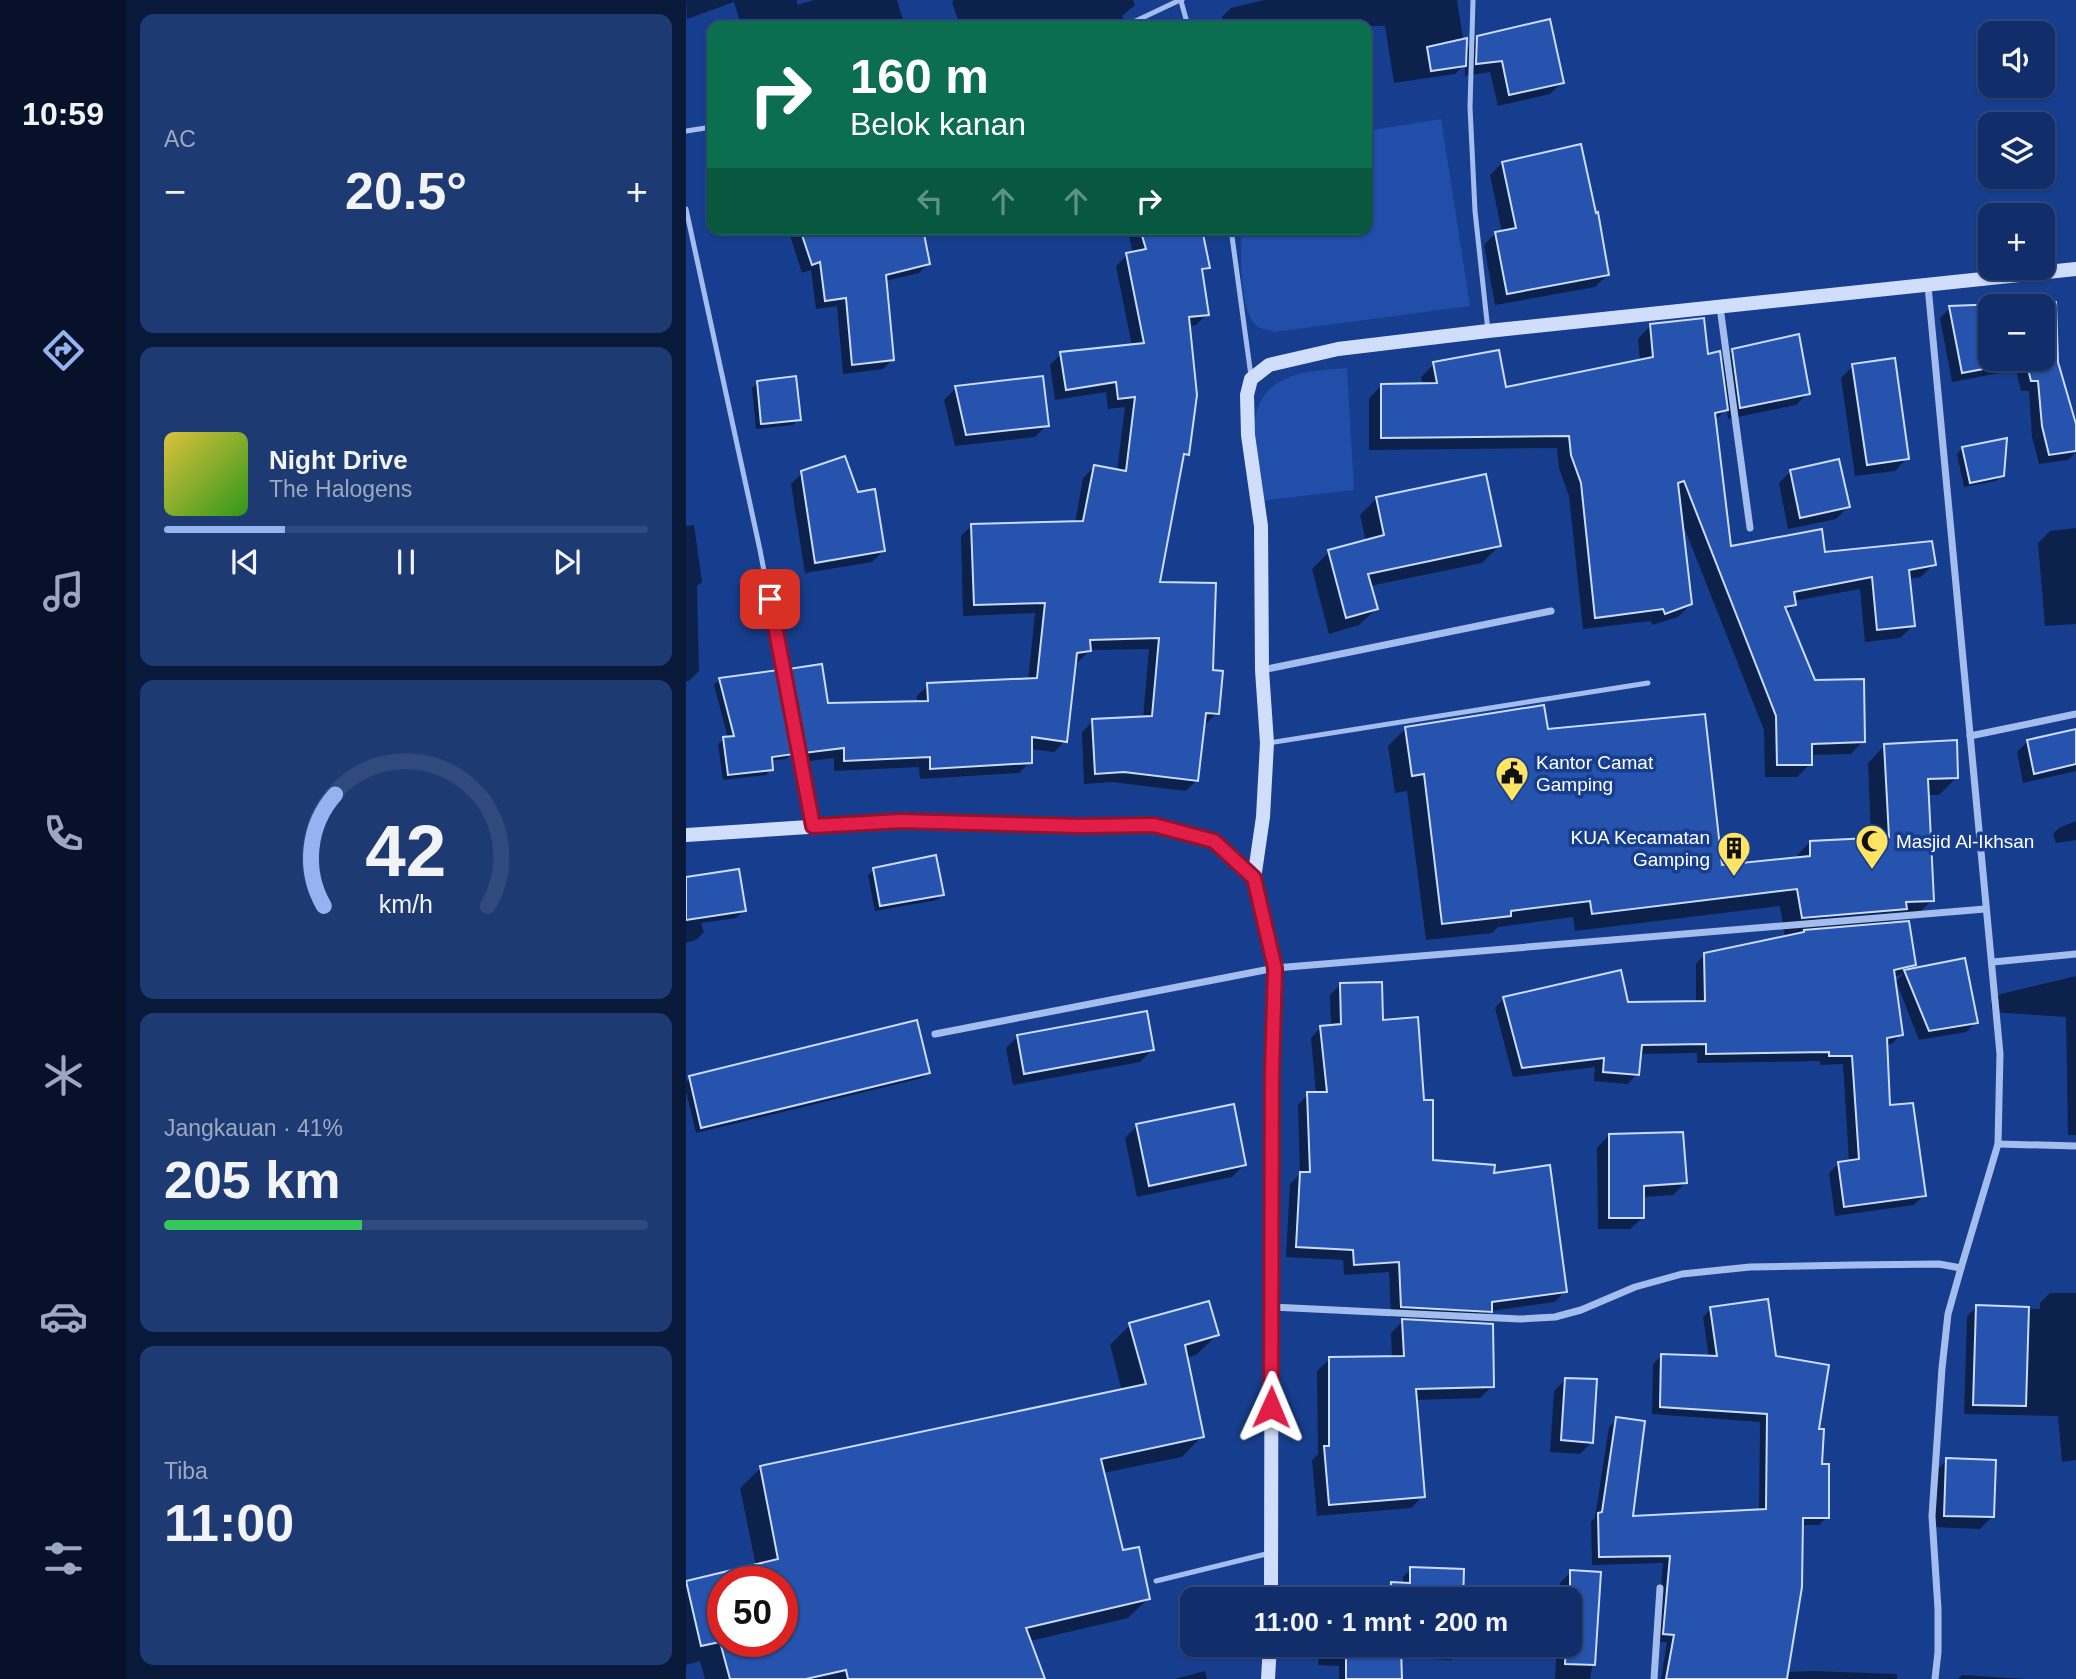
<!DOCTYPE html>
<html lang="id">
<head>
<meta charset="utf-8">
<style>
	:root { --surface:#112e6a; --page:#1e3a72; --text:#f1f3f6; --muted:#9ca8c1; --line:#304a7e; --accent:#95b2f1 }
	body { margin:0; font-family:Helvetica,sans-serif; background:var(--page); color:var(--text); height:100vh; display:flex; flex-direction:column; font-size:26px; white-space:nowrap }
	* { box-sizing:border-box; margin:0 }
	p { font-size:23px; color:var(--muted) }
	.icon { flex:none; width:38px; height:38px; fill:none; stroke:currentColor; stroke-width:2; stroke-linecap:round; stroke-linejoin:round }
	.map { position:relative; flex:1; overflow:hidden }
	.details { display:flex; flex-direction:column; gap:14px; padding:14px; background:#09193a; width:560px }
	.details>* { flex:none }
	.top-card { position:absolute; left:21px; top:21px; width:665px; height:214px; border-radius:14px; box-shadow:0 2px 5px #0004,0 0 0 2px var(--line); background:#0b6e4f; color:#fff; overflow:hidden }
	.buttons { position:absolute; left:1292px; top:21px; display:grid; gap:14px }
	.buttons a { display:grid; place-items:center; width:77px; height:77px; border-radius:14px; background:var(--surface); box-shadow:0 2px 5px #0004,0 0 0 2px var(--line); font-size:35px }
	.speed { position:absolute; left:21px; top:1566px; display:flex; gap:14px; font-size:35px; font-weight:700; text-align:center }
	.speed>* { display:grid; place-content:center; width:91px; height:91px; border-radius:50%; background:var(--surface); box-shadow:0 2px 5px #0004,0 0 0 2px var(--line); line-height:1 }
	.speed .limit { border:10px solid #d22; background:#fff; color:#111 }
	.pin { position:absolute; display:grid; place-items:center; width:60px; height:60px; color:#fff; margin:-30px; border-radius:14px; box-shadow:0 4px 10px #0006 }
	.me { position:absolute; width:77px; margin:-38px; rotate:1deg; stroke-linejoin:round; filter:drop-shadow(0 0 5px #0008) }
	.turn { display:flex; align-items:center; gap:24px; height:147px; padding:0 28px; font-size:32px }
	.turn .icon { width:91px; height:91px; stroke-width:2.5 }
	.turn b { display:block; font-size:49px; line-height:60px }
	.lanes { display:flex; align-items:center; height:66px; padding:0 28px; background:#0003; justify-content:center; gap:35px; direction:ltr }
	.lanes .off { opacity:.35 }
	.big { font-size:52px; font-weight:700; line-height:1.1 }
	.details .widget { flex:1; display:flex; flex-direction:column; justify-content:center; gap:10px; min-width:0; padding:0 24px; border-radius:14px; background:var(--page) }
	.details .dial { align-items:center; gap:0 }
	.dial svg { height:182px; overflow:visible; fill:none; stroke:var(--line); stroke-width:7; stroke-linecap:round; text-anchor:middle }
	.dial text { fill:var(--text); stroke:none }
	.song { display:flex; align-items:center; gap:21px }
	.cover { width:84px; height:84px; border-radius:10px; background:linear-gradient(135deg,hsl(50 70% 55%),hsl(110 70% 35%)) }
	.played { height:7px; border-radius:4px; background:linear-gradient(90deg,var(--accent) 25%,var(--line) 25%) }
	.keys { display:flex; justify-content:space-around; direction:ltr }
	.heat { display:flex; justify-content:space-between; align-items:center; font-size:38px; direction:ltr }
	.charge { height:10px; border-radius:5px; background:linear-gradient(90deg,#34c759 41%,var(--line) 0) }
	.trip { position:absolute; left:494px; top:1587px; width:402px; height:70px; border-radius:14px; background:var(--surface); box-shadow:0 2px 5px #0004,0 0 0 2px var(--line); font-weight:700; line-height:70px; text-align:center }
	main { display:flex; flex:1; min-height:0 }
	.tab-bar { display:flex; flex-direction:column; width:126px; justify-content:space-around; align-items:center; background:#07122a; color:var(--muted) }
	.tab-bar .icon { width:49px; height:49px }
	.tab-bar .current { color:var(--accent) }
	.tab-bar b { font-size:32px; color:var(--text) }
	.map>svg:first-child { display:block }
	.green { fill:#204ea8 }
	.shadow { fill:#0007; fill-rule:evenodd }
	.building { fill:#2653ad; stroke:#cadbfb; stroke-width:2; fill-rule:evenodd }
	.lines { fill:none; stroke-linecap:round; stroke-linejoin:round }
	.lane { stroke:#a3bdef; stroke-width:5 }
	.street { stroke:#a3bdef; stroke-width:7 }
	.secondary { stroke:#d1defb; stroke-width:14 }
	.route-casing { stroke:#92132f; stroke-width:18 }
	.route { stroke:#e11d48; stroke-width:12 }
	.labels { text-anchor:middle; stroke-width:7; stroke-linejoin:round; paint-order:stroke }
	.poi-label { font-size:19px; fill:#fff; stroke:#173e8e; text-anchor:start }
</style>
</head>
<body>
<main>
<nav class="tab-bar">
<b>10:59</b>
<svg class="icon current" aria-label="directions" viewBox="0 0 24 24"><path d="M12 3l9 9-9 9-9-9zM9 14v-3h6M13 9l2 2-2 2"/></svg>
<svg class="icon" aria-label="music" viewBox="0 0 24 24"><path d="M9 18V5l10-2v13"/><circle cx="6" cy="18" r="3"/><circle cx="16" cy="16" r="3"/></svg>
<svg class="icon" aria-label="phone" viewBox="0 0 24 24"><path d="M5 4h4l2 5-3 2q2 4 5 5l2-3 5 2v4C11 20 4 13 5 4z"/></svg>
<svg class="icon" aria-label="climate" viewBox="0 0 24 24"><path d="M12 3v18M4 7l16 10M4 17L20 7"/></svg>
<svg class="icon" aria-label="car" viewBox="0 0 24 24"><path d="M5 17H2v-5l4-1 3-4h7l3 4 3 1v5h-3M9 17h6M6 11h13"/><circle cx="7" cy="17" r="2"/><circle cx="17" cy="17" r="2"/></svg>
<svg class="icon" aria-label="filters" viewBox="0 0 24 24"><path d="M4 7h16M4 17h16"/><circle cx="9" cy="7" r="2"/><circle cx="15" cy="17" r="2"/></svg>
</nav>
<section class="details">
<div class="widget"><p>AC</p>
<div class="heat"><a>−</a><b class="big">20.5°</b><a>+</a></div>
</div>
<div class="widget">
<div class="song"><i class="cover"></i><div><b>Night Drive</b><p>The Halogens</p></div></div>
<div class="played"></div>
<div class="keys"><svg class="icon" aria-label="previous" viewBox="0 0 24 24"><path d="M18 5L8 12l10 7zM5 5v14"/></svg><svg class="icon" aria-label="pause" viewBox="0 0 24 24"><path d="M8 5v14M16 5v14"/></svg><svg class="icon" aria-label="next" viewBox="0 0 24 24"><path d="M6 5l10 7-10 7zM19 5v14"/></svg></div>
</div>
<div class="widget dial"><svg viewBox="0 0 100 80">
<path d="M14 69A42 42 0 1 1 86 69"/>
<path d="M14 69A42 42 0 0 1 19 20" stroke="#95b2f1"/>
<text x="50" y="56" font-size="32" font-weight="700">42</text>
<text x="50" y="72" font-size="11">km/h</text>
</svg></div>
<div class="widget"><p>Jangkauan · 41%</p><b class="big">205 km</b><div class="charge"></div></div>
<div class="widget"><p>Tiba</p><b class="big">11:00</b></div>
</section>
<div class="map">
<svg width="1390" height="1679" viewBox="0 0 1390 1679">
	<rect width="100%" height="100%" fill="#173e8e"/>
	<g class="green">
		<path d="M755,119L784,306L588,332C584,330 576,329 572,327C552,313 556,252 555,229H681V131Z"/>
		<path d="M661,368L668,490L573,501C569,446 549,385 622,372C635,370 648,369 661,368Z"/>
	</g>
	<g class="shadow">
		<path d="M0,0H111V5L128,0H211L219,26H55L48,2L1,19Z"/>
		<path d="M268,0H447L449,5L436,16L438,19L433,26H274L266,2Z"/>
		<path d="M578,0H771L779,51L792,37L876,82L864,94L812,106L804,72L779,76V64L769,74L708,83L699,26H538L536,17L545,8Z"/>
		<path d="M25,76L26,113H25L19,82Z"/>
		<path d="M816,163L921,275L909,287L809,305L798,245L810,233L816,232L804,175Z"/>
		<path d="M102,229H235L243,263L233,273L199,281L206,360L197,369L157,374L151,306L130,309L125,270L116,273Z"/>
		<path d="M449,229H514L522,267L515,274L521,314L510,325L502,326V454L495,461L472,583L525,671L531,713L520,724H517L511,780L500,791L426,782L398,784L396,732L407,721L457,718L463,649L404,650L392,662H388L379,741L368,752L344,749V762L333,773L234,779L233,767L148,771V758L108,763L106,754L100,759L84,761L85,769L80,775L37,780L32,744L38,739L42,738L28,685L33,680L90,672L92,681L103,671L140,704L231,703V696L242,685L342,681L349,613L277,616L275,536L286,525L389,523L397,478L408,467L431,471L439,407L422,409L420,392L369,400L364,365L375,354L446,346L430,266L441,255L447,254L443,236Z"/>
		<path d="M1368,304L1371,363L1390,432V452L1382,460L1353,464L1346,437L1343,391H1335L1330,370L1266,382L1254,318L1264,308ZM1304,306H1356V359H1304Z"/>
		<path d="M964,326L1034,363L1047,350L1122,393L1110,405L1042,419L1041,409L1028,421L1043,548L1248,564L1235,577L1223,579L1227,626L1214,638L1179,642L1174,589L1108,601V605L1099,614L1128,682L1177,741L1165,754L1124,755V764L1111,777H1079L1078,730L996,522L1005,604L992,617L966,625L965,621L897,629L883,496L873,468L871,448L683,450V398L695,386L737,385L735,377L748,364L819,389L954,361L952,339Z"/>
		<path d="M1167,366L1221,458L1209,471L1169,476L1155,378Z"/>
		<path d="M72,383L113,419L107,425L70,429L66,388Z"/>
		<path d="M270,388L361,425L349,437L269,446L258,400Z"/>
		<path d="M1277,448L1316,475L1310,481L1278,487L1271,454Z"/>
		<path d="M1105,471L1162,507L1150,519L1102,529L1093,483Z"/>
		<path d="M116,473L171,493L197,551L186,562L119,573L105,484Z"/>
		<path d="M691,498L813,546L796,563L684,586L690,609L673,625L643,634L626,569L643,552L680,542L674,515Z"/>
		<path d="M8,525L16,582L11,586L13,671L3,681H0V526Z"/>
		<path d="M1390,528V624L1359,626L1352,543L1364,531Z"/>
		<path d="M720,728L860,731L1035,867L1108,859L1124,842L1185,839L1182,763L1199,745L1271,777L1253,795H1241L1246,900L1229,917L1209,918L1203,925L1228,964L1220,972L1290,1022L1280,1032L1233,1040L1210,981L1217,974L1207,977L1215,1034L1206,1044L1199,1045L1202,1107L1238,1195L1228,1205L1149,1216L1143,1173L1153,1163L1163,1162L1157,1064L1134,1065V1061L1011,1063V1053L953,1054L951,1074L942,1084L908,1081L909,1067L827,1077L809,1008L818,998L940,1004L1010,1003V964L1019,954L1099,938L1094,906L889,931L887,917L812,927L806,933L740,940L721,791L709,793L702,746Z"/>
		<path d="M1388,728L1390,771L1337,783L1331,752L1342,741L1385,732Z"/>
		<path d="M1390,821V840L1370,843L1367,834L1373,828Z"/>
		<path d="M188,870L257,894L251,900L189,911L182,875Z"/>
		<path d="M0,878L58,910L50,918L15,923L18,932L10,940L0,943Z"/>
		<path d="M1390,976V1135H1382L1380,1017L1306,1012L1305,1003L1315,994Z"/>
		<path d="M654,985L695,1022L737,1102L745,1162L806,1175L879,1291L869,1302L805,1311L794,1321L705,1317L703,1272L658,1275L657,1260L600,1257L604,1184L614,1174L612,1105L622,1094H630L625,1038L635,1027H645L644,995Z"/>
		<path d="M332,1036L466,1050L454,1062L327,1085L320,1048Z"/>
		<path d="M242,1072L236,1078L10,1133L0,1091V1082L4,1078Z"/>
		<path d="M451,1126L558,1165L546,1177L451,1197L439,1138Z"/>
		<path d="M923,1135L999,1183L987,1195L956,1197L957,1217L944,1229H912L911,1148Z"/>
		<path d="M1364,1293H1390V1460L1376,1462L1372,1416L1278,1414L1281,1316L1291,1307L1354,1309V1303Z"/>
		<path d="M1025,1309L1088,1358L1131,1430L1141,1517L1133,1525H1115L1100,1672L1127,1671L1211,1674V1679H975L981,1642H970L977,1563L906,1565L905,1522L909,1517L923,1427L931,1419L945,1518L1073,1511L1074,1422L966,1414L967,1364L975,1356L1023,1358L1017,1317Z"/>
		<path d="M717,1321L806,1386L794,1398L729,1400L737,1496L725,1508L631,1516L626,1460L632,1454L631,1371L644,1359L706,1358L705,1333Z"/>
		<path d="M444,1325L531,1335L510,1355L500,1358L516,1436L496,1457L417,1473L436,1552L463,1598L442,1618L344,1641L357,1679H19L14,1661L0,1665V1583L70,1566L54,1488L75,1468L436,1391L424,1345ZM37,1582H96V1642H37Z"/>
		<path d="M880,1379L906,1442L894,1454L864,1452L868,1391Z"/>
		<path d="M1261,1460L1306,1517L1294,1529L1246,1527L1249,1472Z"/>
		<path d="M725,1569L775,1600H698V1591L706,1584H717V1577Z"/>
		<path d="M885,1572L908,1657L904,1679H869L871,1645H884V1600H873L874,1583Z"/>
		<path d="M634,1645H773L772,1652L765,1660L713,1657L714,1679H653V1666L632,1665Z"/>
		<path d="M519,1671L521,1679H489Z"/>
		<path d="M1276,1675L1341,1679H1272Z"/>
	</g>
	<g class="building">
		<path d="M864,19L878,83L823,95L816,61L790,64L791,36Z"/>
		<path d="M781,38L780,66L745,71L741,47Z"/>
		<path d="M895,144L910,213L912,212L923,275L821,294L809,232L830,228L816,162Z"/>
		<path d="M114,229H237L244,264L200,275L208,360L166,365L160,298L139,301L134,262L126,265Z"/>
		<path d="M454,229H516L524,268L516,269L523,315L503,317L511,395L503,455L498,454L474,582L530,583L527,670L537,671L533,714L520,713L512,781L438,772L409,774L406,719L466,716L473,638L404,640L405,651L391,653L381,742L346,737V763L244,769V757L158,761V748L118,753L102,669L136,664L142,703L242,701L241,683L351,678L359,603L288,605L285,524L397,521L408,465L440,471L449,397L432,399L430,382L380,390L374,352L458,343L440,253L460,249Z"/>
		<path d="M1370,302L1372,362L1390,424V451L1363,455L1356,426L1352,381H1345L1340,361L1276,373L1263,306ZM1304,306H1356V359H1304Z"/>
		<path d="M1018,318L1022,354L1034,351L1042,410L1029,413L1045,546L1136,529L1139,552L1246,541L1250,565L1223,570L1229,626L1191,630L1186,577L1108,592L1110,605L1099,607L1129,680L1178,679L1179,742L1126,744V765H1091L1090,716L998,481L992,483L1006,604L979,614L977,609L909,618L895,483L885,455L883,436L695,438V384L751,383L747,362L813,350L820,387L967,357L964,324Z"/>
		<path d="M1113,334L1124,394L1054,408L1046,349Z"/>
		<path d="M1209,358L1223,459L1181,465L1166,364Z"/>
		<path d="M110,376L115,420L75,424L71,381Z"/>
		<path d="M357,376L363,426L280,435L269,386Z"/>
		<path d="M1321,438L1318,476L1284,483L1276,447Z"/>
		<path d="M159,456L172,492L189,489L199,551L129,563L115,471Z"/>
		<path d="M1153,459L1164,507L1114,518L1104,470Z"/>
		<path d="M800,474L815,546L682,574L692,609L660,618L642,550L698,535L690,497Z"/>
		<path d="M92,670L108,754L86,757L87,770L42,775L37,737L48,736L33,678Z"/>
		<path d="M858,705L862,729L1019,714L1036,865L1124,856V841L1203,837L1198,744L1271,740L1272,778L1242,779L1248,901L1220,902L1221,909L1116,918L1111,889L906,914L904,901L825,911V916L756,924L738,774L726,776L719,727Z"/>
		<path d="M1390,729V764L1348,774L1341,740Z"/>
		<path d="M250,855L258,895L194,906L187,868Z"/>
		<path d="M53,869L60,911L0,920V877Z"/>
		<path d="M1223,921L1230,965L1208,970L1217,1035L1201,1038L1204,1105L1227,1103L1240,1196L1158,1207L1152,1162L1173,1159L1166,1056H1143V1052L1020,1054V1044L956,1045L953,1075L917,1072L918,1058L836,1068L817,997L935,970L942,1002L1019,1001L1018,953L1118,932V930Z"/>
		<path d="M1279,958L1292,1023L1243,1031L1218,970Z"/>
		<path d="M696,982L697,1020L732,1017L738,1100H747V1160L809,1165L808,1173L864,1165L881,1292L806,1302V1312L715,1307L713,1262L668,1265L667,1250L610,1247L614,1172H624L621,1092H641L634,1026L655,1024L654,983Z"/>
		<path d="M461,1011L468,1050L338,1074L331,1035Z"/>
		<path d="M231,1020L244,1073L15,1128L3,1076Z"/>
		<path d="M548,1104L560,1165L463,1186L450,1124Z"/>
		<path d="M997,1132L1001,1183L958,1186V1218H923V1134Z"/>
		<path d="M1082,1299L1090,1356L1143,1365L1133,1429H1138L1136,1464H1143V1518H1117L1116,1587L1101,1679H980L988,1635L977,1634L984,1556L913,1557L912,1513L916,1512L930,1417L959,1421L947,1516L1080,1509L1081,1414L974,1407L975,1354L1031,1356L1024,1307Z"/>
		<path d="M523,1301L533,1335L499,1345L518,1437L415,1459L437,1550L453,1547L464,1599L340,1628L359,1679H162L160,1670L120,1679H44L34,1642L15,1646L0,1581L92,1559L74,1466L460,1384L443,1323ZM37,1582H96V1642H37Z"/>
		<path d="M1290,1305L1343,1307L1340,1406L1287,1405Z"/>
		<path d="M716,1319L807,1324L808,1387L730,1389L739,1497L643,1505L638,1446H643V1357L718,1356Z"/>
		<path d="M879,1378L911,1379L907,1443L875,1440Z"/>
		<path d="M1260,1458L1310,1460L1308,1517L1258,1516Z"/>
		<path d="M724,1567L778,1569L777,1600H704L705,1582L724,1583Z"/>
		<path d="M884,1570L915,1572L909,1665L879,1664L880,1645H884Z"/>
		<path d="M660,1645H774V1653L715,1649L716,1679H660Z"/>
	</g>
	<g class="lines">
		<g class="lane">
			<path d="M496,0L495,1L502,26"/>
			<path d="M787,0L784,107L789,211L802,331"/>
			<path d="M439,26L494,0"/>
			<path d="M0,131L26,127"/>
			<path d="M0,209L74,550L127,826"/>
			<path d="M545,229L565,376"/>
			<path d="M582,743L962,683"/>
			<path d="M470,1581L584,1553"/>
		</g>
		<g class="street">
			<path d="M1034,307L1064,528"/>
			<path d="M576,670L865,611"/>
			<path d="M1284,736L1390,714"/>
			<path d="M1307,962L1390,954"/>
			<path d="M249,1034L589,968L1299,909"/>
			<path d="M1312,1144L1390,1146"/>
			<path d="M586,1307L834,1319L869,1317L895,1310L949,1287L996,1274L1064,1267L1167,1265L1253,1264L1275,1268L1312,1144L1314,1054L1242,286"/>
			<path d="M968,1679L974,1588"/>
			<path d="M1249,1679L1252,1652V1609L1246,1516L1256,1368L1262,1314L1275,1268"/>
		</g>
		<g class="secondary">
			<path d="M0,835L215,821L396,826L468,825L528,841L568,879L589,968L586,1072L585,1600"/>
			<path d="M568,879L577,817L581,743L576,670L575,526L562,435L561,395L565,379L583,365L652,349L802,331L1390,269"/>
			<path d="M582,1679L584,1645"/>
		</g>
	</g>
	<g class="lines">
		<defs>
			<path id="route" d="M84,599L127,826L215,821L396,826L468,825L528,841L568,878L589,968L586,1072L585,1407"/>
		</defs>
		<use href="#route" class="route-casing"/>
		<use href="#route" class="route"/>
	</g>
	<defs>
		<symbol id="civic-pin" viewBox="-11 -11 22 30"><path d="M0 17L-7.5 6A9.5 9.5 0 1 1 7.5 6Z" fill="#ffe362" stroke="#173e8e"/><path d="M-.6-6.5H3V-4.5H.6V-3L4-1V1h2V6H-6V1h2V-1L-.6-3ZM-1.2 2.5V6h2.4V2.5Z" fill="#111"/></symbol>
		<symbol id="mosque-pin" viewBox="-11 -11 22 30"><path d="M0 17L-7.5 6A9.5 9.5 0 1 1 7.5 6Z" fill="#ffe362" stroke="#173e8e"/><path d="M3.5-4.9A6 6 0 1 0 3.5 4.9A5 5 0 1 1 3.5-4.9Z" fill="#111"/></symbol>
		<symbol id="building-pin" viewBox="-11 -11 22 30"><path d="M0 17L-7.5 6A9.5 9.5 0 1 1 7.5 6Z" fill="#ffe362" stroke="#173e8e"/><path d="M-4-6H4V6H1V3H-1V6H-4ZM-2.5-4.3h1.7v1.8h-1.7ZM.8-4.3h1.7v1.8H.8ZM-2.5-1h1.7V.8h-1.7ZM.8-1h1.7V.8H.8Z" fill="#111"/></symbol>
	</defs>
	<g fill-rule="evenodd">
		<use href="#civic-pin" x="807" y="754" width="38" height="52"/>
		<use href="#mosque-pin" x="1167" y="822" width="38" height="52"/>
		<use href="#building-pin" x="1029" y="829" width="38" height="52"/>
	</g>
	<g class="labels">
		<g class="poi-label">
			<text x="850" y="769">Kantor Camat<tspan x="850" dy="22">Gamping</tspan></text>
			<text x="1024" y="844" text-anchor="end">KUA Kecamatan<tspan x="1024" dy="22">Gamping</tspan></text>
			<text x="1210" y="848">Masjid Al-Ikhsan</text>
		</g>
	</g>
</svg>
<div class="buttons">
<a><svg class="icon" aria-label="sound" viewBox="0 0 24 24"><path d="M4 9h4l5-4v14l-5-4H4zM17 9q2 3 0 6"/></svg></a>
<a><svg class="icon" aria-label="layers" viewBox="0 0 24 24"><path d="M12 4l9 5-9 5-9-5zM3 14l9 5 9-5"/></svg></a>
<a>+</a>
<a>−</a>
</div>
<div class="speed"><div class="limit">50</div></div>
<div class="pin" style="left:84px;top:599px;background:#d93025"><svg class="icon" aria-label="arrive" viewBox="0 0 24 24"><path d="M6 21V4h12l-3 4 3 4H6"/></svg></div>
<svg class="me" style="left:585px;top:1407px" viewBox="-20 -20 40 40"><path d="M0-17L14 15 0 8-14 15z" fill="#e11d48" stroke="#fff" stroke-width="4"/></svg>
<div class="trip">11:00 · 1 mnt · 200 m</div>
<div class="top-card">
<div class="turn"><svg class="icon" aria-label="right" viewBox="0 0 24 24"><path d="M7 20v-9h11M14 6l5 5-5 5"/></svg><div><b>160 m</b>Belok kanan</div></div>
<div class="lanes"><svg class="icon off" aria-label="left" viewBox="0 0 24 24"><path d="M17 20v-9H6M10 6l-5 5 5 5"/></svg><svg class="icon off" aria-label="ahead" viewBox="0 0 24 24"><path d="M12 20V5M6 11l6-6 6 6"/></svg><svg class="icon off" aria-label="ahead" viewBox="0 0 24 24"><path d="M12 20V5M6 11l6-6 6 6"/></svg><svg class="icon" aria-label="right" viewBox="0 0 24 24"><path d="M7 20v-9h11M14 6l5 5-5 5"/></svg></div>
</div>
</div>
</main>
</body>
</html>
